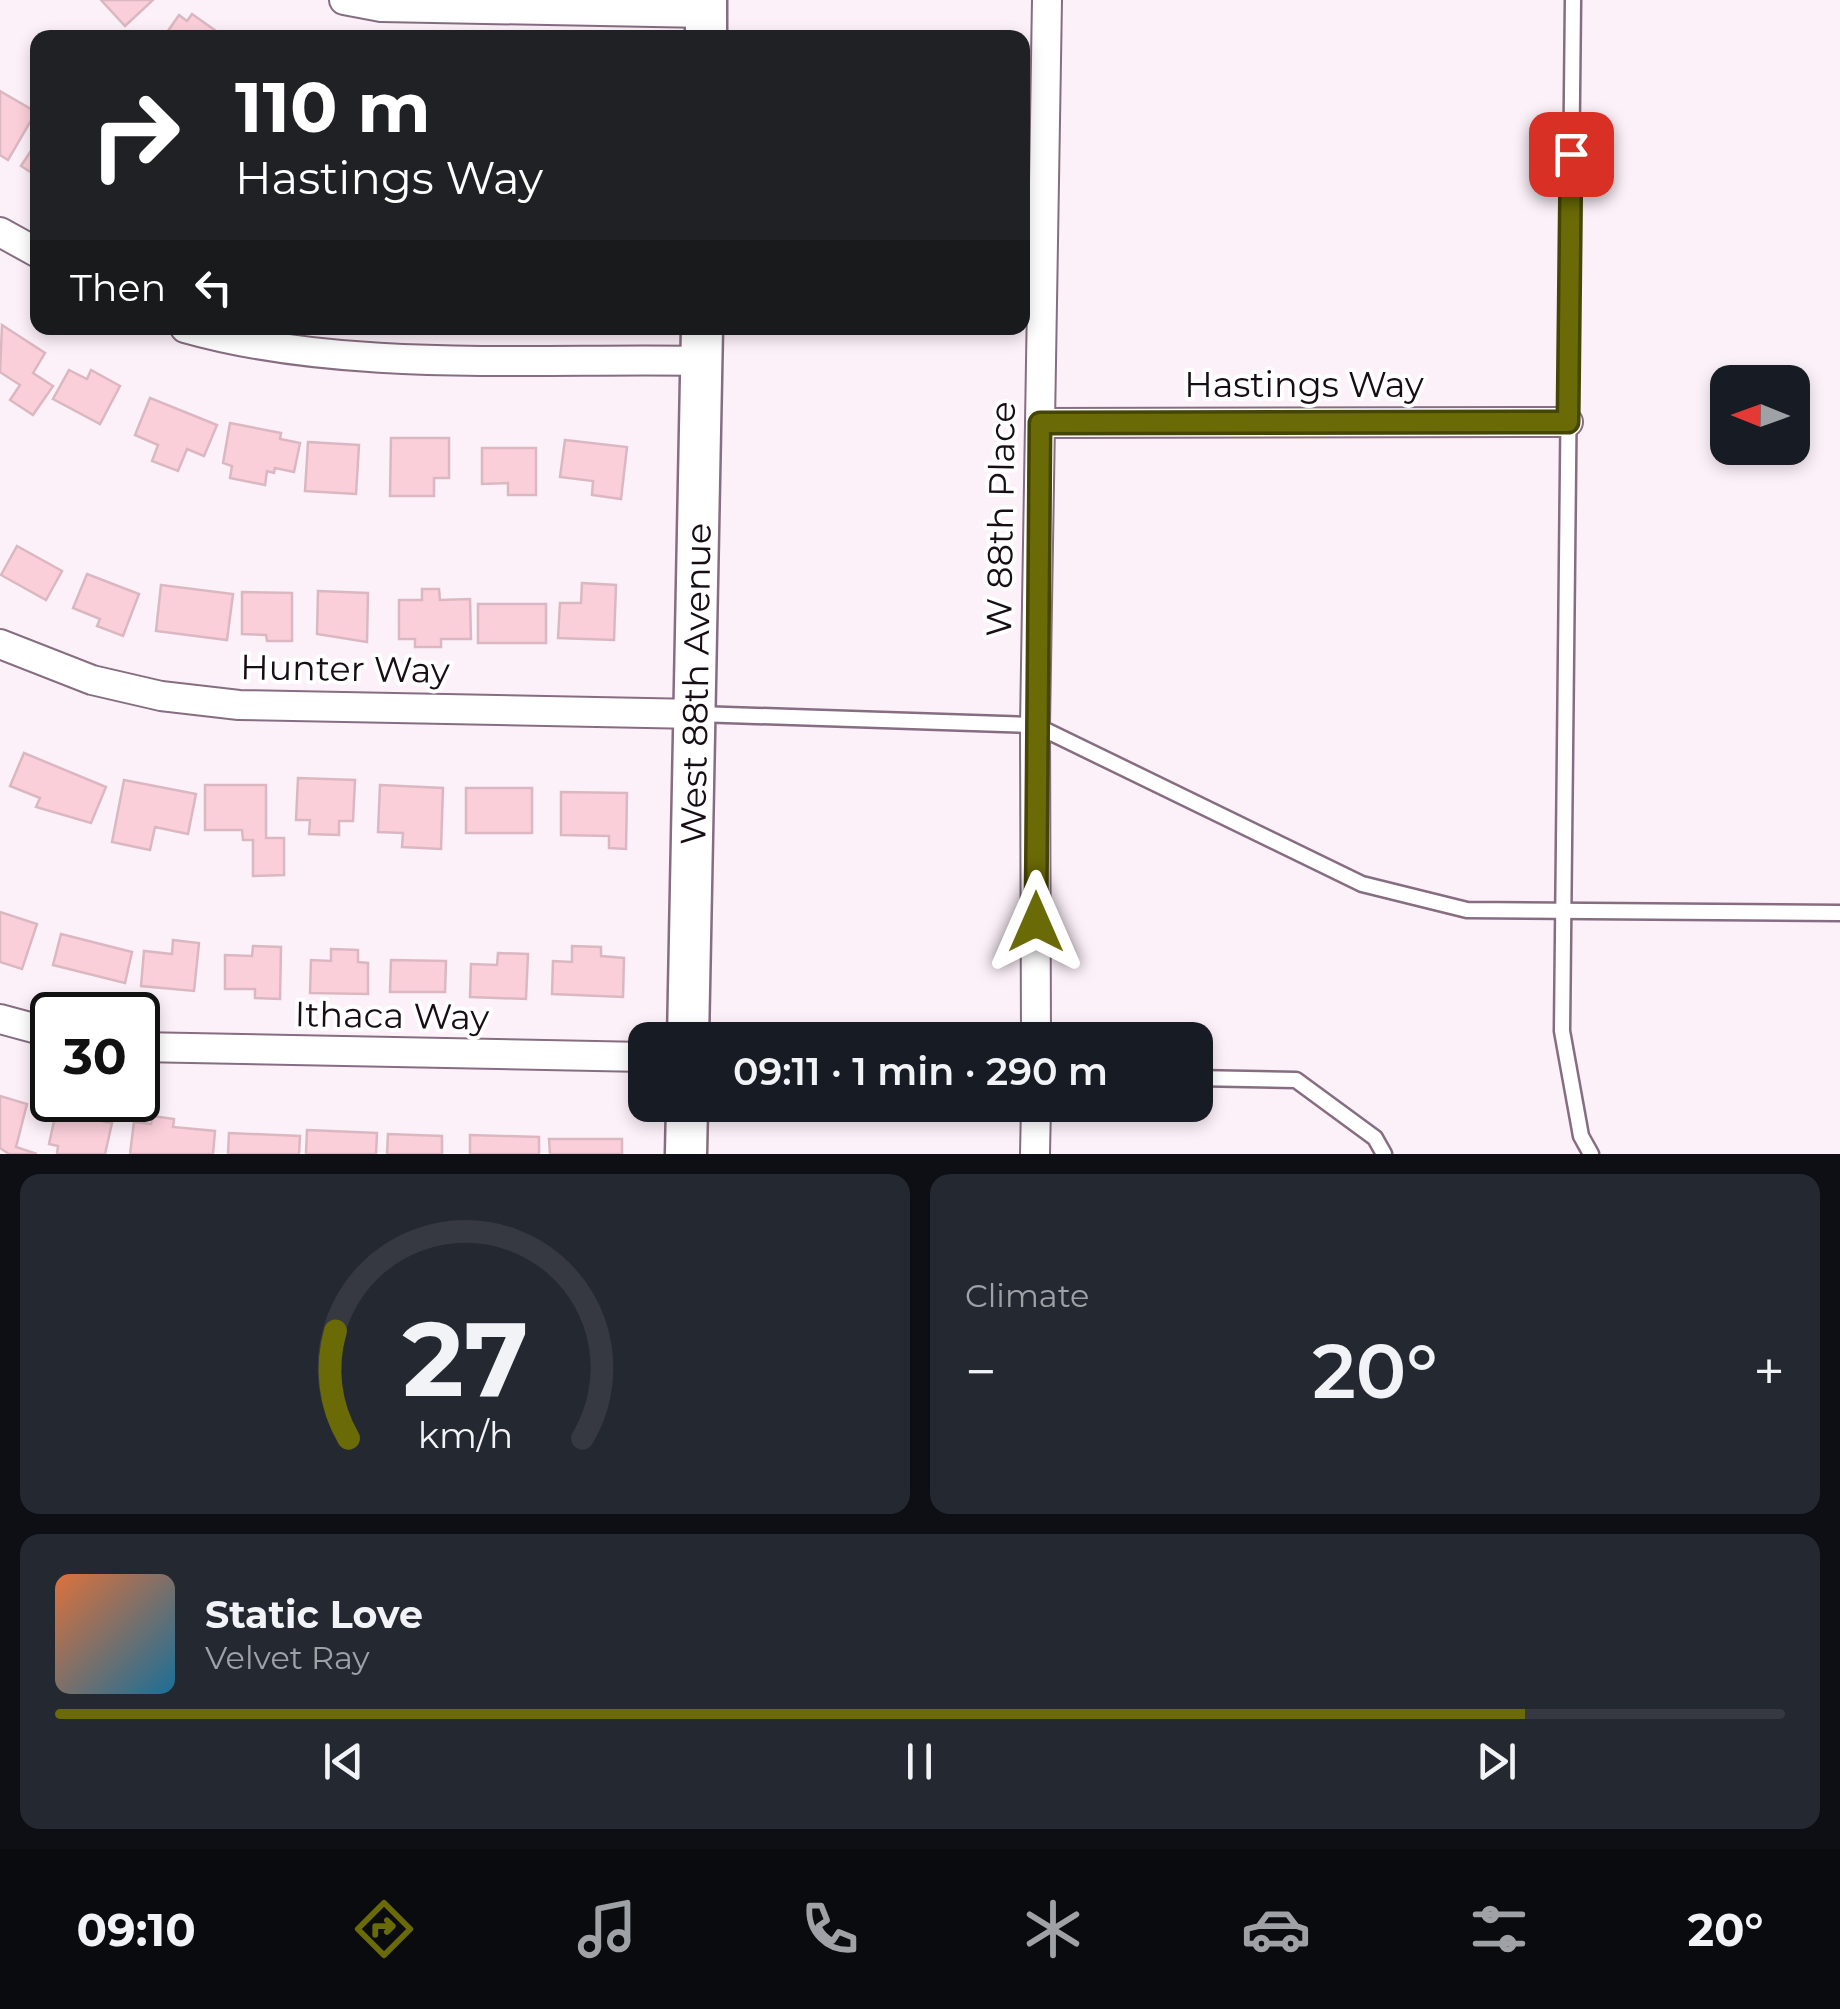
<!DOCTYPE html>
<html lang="en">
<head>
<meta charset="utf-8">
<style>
	:root { --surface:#171b24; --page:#242831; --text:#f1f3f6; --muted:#9ea1a6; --line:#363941; --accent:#6a6a06 }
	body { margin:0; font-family:Montserrat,sans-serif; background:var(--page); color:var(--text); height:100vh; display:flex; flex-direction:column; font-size:38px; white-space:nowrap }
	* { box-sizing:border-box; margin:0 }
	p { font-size:32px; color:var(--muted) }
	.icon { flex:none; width:55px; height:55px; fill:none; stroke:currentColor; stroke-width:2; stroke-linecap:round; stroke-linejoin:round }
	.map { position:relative; height:1154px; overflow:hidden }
	.panel { display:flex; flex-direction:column; gap:20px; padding:20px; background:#0d0f14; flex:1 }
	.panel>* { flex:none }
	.banner { position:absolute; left:30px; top:30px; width:1000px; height:305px; border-radius:20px; box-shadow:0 5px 15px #0003; background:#202124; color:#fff; overflow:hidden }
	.needle { width:65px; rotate:271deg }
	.fabs { position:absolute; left:1710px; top:365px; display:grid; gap:20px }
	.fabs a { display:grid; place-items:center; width:100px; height:100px; border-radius:20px; background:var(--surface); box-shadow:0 5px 15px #0003; font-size:50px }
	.speed { position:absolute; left:30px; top:992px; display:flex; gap:20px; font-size:50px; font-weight:700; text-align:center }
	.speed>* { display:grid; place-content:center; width:130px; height:130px; border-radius:50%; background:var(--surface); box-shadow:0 5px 15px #0003; line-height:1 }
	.speed .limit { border:5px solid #111; border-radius:15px; background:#fff; color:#111 }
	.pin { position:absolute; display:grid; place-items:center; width:85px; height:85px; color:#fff; margin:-42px; border-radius:20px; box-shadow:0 5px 15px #0006 }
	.me { position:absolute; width:110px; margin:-55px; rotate:0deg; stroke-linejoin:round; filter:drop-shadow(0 0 8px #0008) }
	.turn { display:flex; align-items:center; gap:35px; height:210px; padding:0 40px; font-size:45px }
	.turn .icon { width:130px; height:130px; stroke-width:2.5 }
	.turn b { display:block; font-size:70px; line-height:85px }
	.then { display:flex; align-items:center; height:95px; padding:0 40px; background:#0003; gap:20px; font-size:38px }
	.big { font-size:75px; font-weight:600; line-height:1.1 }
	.panel .card { flex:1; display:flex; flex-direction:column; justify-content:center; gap:15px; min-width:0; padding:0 35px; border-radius:20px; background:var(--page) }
	.panel .dial { align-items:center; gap:0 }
	.dial svg { height:260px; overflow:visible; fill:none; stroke:var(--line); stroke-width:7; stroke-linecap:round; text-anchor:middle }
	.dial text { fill:var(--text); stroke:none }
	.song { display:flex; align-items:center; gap:30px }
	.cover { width:120px; height:120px; border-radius:15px; background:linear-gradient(135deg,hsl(20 70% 55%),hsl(200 70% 35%)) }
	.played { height:10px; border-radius:5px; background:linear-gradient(90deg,var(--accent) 85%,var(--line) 85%) }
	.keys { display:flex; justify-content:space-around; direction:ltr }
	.heat { display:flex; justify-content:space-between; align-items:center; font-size:55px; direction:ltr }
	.panel .tiles { flex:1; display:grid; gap:20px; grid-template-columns:1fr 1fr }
	.card:last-child { grid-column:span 2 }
	.trip { position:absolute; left:628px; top:1022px; width:585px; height:100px; border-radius:20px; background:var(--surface); box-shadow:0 5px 15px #0003; font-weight:600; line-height:100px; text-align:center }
	.dock { display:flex; height:160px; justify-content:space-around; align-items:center; background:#090b0e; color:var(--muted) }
	.dock .icon { width:70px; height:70px }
	.dock .on { color:var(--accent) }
	.dock b { font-size:45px; color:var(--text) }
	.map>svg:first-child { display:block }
	.building { fill:#facfda; stroke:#dbb8c1; stroke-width:2.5 }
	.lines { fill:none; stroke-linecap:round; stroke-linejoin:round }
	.lane-casing { stroke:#866d81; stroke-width:19 }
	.street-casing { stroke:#866d81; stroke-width:32 }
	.secondary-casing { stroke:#866d81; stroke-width:45 }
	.lane { stroke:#fff; stroke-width:14 }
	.street { stroke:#fff; stroke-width:28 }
	.secondary { stroke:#fff; stroke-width:40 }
	.route-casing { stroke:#454504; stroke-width:25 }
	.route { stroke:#6a6a06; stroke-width:18 }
	.labels { text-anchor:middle; stroke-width:8; stroke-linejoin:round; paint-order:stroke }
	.street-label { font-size:35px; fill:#170e15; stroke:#fff }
</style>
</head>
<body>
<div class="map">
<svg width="1840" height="1154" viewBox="0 0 1840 1154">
	<rect width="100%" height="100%" fill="#fcf0f9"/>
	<g class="building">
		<path d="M101,0H153L125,26Z"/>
		<path d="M192,14L226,38H163L179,15L187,21Z"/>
		<path d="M0,91L36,112L8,160L0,155Z"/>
		<path d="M38,140V177L21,166Z"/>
		<path d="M2,325L45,353L33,373L53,386L33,415L10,400L20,385L0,372Z"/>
		<path d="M69,370L87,379L91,370L120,386L100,424L53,399Z"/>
		<path d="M150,398L217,425L204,456L187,449L178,471L152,461L158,445L135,435Z"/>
		<path d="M230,423L281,433L280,439L300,443L294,472L275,468L274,473L267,471L265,485L230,478L232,466L223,463Z"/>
		<path d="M391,438H449V478H434V496H390Z"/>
		<path d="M565,440L627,447L621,499L592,495L593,481L560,477Z"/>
		<path d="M308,442L359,445L356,494L305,491Z"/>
		<path d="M482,448H536V495H508V483L482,484Z"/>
		<path d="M17,546L62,571L46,600L1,575Z"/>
		<path d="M87,574L139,594L123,636L97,626L100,619L73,608Z"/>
		<path d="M582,583L616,585L614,640L558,638L560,603H581Z"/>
		<path d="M161,585L233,594L227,640L156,631Z"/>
		<path d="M422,589H439L440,600L470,599L471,639H441V647H415V639H399V600H422Z"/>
		<path d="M318,591L368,593L367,642L317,634Z"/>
		<path d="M242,592L292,593V641H267L266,635L242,634Z"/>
		<rect x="478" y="604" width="68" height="39"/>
		<path d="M24,753L106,787L91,823L36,807L40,798L10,786Z"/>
		<path d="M298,778L355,780L353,821H339V835L309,834L310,820H296Z"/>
		<path d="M124,780L196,794L188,834L155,827L150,850L112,842Z"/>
		<path d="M205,785H266V838H284V875L253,876V840H243L242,830H205Z"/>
		<path d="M380,785L443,788L441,849L402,847L403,833L378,832Z"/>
		<rect x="466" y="788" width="66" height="45"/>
		<path d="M561,792L627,793L626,849L609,848V836L561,835Z"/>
		<path d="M0,912L37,924L22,969L0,962Z"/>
		<path d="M61,934L132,952L125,983L53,965Z"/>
		<path d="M173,940L199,943L194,991L141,986L144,951L172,954Z"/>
		<path d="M253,946L281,947L280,999L255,998V989H225V955L252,956Z"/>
		<path d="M572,946L601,947V956L624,958L623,997L552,994L553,961L572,962Z"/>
		<path d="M331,949L358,950V962L368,963V994L310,993L311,960L331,961Z"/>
		<path d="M498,953L528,954L526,999L470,997L471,964L497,965Z"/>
		<path d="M391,960L446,961L445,992H390Z"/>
		<path d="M0,1096L27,1104L16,1147L37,1154H9L0,1148Z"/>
		<path d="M56,1112L112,1123L105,1154H57L58,1146L49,1144Z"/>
		<path d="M153,1116L174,1119L173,1127L215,1131L213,1154H130L134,1122L151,1124Z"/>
		<path d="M307,1130L377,1133L376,1154H306Z"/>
		<path d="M229,1133L300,1136L299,1154H228Z"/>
		<path d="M388,1134L442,1136V1154H387Z"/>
		<path d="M470,1135L539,1137V1154H470Z"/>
		<path d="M549,1139H622V1154H550Z"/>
	</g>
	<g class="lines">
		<defs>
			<g id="lane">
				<path d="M1573,0L1562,1031L1581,1136L1591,1154"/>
				<path d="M697,714L1035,725L1362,884L1467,910L1840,913"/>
				<path d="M1195,1078L1296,1080L1375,1138L1384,1154"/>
			</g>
			<g id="street">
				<path d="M344,0L381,7L706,13"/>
				<path d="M0,232L38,253"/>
				<path d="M185,328C343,373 536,358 701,361"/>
				<path d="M1040,423L1568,422"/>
				<path d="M0,644L92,680L161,696L239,705L697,714"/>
				<path d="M0,1019L52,1033"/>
				<path d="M1036,1040L1035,725L1047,0"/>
				<path d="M138,1047L645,1057"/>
				<path d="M1035,1154L1036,1105"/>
			</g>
			<g id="secondary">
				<path d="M706,38V0"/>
				<path d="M688,1040L702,328"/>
				<path d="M686,1154L687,1105"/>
			</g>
		</defs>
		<use href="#lane" class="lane-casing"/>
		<use href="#street" class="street-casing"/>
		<use href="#secondary" class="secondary-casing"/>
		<use href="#lane" class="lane"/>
		<use href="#street" class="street"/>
		<use href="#secondary" class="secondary"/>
	</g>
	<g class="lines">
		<defs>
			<path id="route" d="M1036,922L1040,423L1568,422L1571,154"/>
		</defs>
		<use href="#route" class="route-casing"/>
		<use href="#route" class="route"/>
	</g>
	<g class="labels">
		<g class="street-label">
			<text x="1304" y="397">Hastings Way</text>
			<text transform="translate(1001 519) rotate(-89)" y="12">W 88th Place</text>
			<text transform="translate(345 669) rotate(1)" y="12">Hunter Way</text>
			<text transform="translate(696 684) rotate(-89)" y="12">West 88th Avenue</text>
			<text transform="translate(392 1016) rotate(1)" y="12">Ithaca Way</text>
		</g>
	</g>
</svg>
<div class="fabs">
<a><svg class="needle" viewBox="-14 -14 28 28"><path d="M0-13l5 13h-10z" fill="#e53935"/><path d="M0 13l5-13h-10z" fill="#9ea1a6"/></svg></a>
</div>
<div class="speed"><div class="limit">30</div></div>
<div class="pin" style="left:1571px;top:154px;background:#d93025"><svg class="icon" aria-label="arrive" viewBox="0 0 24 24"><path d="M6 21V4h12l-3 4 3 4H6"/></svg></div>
<svg class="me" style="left:1036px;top:922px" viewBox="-20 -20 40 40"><path d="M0-17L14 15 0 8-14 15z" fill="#6a6a06" stroke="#fff" stroke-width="4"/></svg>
<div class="trip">09:11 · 1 min · 290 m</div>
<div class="banner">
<div class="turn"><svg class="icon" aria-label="right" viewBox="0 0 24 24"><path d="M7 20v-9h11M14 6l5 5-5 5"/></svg><div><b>110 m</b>Hastings Way</div></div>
<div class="then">Then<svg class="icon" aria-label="left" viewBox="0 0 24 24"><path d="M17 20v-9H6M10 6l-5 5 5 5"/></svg></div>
</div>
</div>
<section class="panel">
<div class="tiles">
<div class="card dial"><svg viewBox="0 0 100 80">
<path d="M14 69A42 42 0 1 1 86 69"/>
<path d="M14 69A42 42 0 0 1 10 36" stroke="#6a6a06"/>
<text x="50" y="56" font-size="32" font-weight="700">27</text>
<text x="50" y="72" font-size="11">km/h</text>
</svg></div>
<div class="card"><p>Climate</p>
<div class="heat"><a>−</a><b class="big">20°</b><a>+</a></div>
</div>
<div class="card">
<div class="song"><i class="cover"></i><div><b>Static Love</b><p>Velvet Ray</p></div></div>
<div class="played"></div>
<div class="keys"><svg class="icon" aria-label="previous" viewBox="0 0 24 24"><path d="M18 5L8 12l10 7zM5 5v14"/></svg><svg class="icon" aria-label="pause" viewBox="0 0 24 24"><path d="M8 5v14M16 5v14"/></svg><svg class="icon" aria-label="next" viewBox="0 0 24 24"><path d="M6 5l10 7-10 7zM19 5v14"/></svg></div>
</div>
</div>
</section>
<nav class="dock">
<b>09:10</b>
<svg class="icon on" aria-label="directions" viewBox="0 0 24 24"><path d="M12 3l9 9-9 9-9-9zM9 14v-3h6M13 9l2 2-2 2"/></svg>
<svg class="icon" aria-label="music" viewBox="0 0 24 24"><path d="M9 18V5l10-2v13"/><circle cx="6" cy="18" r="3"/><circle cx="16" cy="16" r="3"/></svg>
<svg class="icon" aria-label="phone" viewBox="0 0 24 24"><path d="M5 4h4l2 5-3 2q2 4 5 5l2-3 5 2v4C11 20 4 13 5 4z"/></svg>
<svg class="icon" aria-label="climate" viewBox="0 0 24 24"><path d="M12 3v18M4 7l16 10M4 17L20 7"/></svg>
<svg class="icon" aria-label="car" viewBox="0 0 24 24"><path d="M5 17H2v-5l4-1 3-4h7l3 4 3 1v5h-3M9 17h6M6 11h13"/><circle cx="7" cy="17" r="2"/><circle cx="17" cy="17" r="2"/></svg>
<svg class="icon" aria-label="filters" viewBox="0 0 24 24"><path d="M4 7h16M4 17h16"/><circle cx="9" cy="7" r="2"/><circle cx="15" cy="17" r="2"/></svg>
<b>20°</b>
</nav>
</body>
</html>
